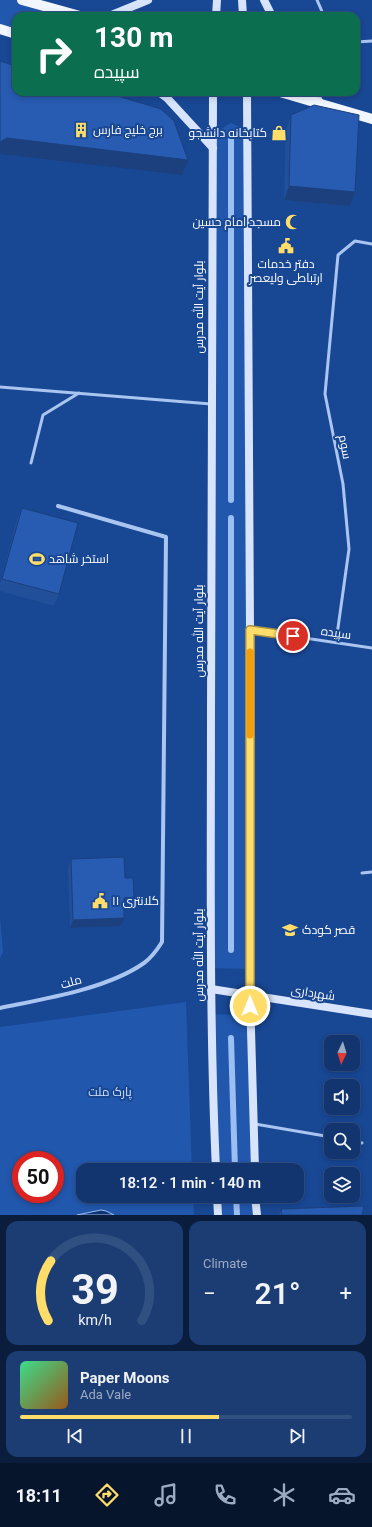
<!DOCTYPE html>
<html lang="en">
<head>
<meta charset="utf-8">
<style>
	:root { --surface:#12356f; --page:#1b3d74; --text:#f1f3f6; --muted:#9cabc3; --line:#315082; --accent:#ffdd68 }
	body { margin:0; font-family:Roboto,Cairo,sans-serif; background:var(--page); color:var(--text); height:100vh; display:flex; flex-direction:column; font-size:15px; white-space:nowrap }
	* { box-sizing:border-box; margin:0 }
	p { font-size:13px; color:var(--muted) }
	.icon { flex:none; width:22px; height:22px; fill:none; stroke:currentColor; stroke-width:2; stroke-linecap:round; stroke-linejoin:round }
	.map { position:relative; height:1215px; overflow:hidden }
	.details { display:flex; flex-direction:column; gap:6px; padding:6px; background:#0a1d3d; flex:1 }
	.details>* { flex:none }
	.guide { position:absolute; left:12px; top:12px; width:348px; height:84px; border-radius:12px; box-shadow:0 2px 6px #0003,0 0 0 1px var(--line); background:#0b6e4f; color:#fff; overflow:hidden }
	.needle { width:26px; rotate:184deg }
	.fabs { position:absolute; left:324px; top:1035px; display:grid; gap:8px }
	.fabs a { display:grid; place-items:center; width:36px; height:36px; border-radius:8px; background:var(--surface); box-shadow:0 2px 6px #0003,0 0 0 1px var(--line); font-size:20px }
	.speed { position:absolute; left:12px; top:1151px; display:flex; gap:8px; font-size:20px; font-weight:700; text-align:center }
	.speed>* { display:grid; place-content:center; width:52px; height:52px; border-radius:50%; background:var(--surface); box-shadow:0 2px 6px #0003,0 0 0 1px var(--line); line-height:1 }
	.speed .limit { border:6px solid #d22; background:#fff; color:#111 }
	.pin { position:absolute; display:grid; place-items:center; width:34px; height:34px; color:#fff; margin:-17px; border:2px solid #fff; border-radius:50%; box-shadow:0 1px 4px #0007 }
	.me { position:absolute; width:44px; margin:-22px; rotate:0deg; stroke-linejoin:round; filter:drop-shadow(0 0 3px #0008) }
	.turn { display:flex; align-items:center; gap:14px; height:84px; padding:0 16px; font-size:18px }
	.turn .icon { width:52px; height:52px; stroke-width:2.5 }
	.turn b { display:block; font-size:28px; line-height:34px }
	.big { font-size:30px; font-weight:600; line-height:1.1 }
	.details .tile { flex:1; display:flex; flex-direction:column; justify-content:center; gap:6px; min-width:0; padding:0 14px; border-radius:12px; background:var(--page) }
	.details .dial { align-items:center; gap:0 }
	.dial svg { height:104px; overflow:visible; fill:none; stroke:var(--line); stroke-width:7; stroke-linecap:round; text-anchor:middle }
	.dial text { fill:var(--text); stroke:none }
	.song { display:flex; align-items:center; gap:12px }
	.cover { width:48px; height:48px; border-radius:6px; background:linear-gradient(135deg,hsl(150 70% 55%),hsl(30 70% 35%)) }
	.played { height:4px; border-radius:2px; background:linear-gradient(90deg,var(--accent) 60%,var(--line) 60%) }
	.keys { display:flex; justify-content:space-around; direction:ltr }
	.heat { display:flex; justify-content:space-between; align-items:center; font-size:22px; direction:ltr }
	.details .tiles { flex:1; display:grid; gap:6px; grid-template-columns:1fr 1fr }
	.tile:last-child { grid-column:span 2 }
	.trip { position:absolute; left:76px; top:1163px; width:228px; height:40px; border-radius:12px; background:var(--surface); box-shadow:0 2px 6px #0003,0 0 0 1px var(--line); font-weight:600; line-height:40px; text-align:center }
	.tab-bar { display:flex; height:64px; justify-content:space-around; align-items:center; background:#07152c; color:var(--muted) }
	.tab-bar .icon { width:28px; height:28px }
	.tab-bar .current { color:var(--accent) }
	.tab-bar b { font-size:18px; color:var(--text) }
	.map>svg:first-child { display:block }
	.green { fill:#2157ad; fill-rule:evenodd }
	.water { fill:#103371; stroke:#9bbef3 }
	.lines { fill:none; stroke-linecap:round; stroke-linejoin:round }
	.stream { stroke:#9bbef3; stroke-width:6 }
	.lane { stroke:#a9c5f0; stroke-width:3 }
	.street { stroke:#a9c5f0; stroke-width:4 }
	.secondary { stroke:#d7e4fb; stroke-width:8 }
	.primary { stroke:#f2f6ff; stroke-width:10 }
	.wall { fill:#224f99 }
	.shaded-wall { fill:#1b407d }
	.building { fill:#275cb2; stroke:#1b407d }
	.route-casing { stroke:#a69044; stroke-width:10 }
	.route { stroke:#ffdd68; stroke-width:7 }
	.slow { stroke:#f59e0b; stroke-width:7 }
	.labels { text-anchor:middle; stroke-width:4; stroke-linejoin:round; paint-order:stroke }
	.poi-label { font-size:12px; fill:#fff; stroke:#184794; text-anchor:start }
	.street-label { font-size:12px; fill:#fff; stroke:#184794 }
	.park-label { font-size:12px; fill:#cfe1fb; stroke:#184794 }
</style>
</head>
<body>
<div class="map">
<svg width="372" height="1215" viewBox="0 0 372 1215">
	<rect width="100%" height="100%" fill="#184794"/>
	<g class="green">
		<path d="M0,0H22L80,16H16V34L0,29Z"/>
		<path d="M231,123L240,127L247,134L251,969L211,968L213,148C217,135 217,130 231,123Z"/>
		<path d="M0,917L3,952L0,958Z"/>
		<path d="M186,1002L192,1170H83V1196H193L194,1215H0V1027ZM21,1160H55V1194H21Z"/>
		<path d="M211,1014L251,1016L255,1170H216Z"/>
		<path d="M217,1196H255L257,1215H218Z"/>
	</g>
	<path class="water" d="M101,1210L106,1211L114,1215H77Z"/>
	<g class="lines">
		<g class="stream">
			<path d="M231,136V500"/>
			<path d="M231,518V950"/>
			<path d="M231,1038L235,1170"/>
			<path d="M236,1196L237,1215"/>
		</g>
		<g class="lane">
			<path d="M317,0L324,16"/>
			<path d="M356,42L372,41"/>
			<path d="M0,387L211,404"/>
			<path d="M31,463L43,415L79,393"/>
			<path d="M250,630L372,648"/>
			<path d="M336,642L349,549L343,484L325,394L338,255L355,241L372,244"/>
			<path d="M362,873L372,872"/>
			<path d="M255,1124L331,1137"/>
			<path d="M353,1141L362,1143"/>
		</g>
		<path class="street" d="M0,1008C44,999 107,989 144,963C151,958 157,950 162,942L166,537L58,506"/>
		<g class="secondary">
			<path d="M242,0L243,16"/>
			<path d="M264,0L272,16"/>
			<path d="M109,16L148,0"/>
			<path d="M216,16L217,0"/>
			<path d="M159,92L167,98L213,148"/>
			<path d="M213,92C211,298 211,504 211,710C211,863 209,1017 216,1170"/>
			<path d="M247,92L250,630V995L255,1170"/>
			<path d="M314,92L320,103"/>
			<path d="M211,989L372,1014"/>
			<path d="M217,1196L218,1215"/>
			<path d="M255,1196L257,1215"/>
		</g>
		<g class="primary">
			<path d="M22,0L80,16"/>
			<path d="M0,29L16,34"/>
			<path d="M280,92L372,119"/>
		</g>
	</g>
	<g class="wall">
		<path d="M291,115L350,206L284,200L286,129Z"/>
		<path d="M22,508L59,594L54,606L0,591V584L17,519Z"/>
		<path d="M71,859L125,878L134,897L131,906H124L121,926L70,928L68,868Z"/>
		<path d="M281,1209L362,1215H279Z"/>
	</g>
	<g class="shaded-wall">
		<path d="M7,138L188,160L182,175L1,154H0V142Z"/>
		<path d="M289,186L355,192L350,206L284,200Z"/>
		<path d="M134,897L131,906H120L124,898Z"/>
		<path d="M124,918L121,926L70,928L73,920Z"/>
	</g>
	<g class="building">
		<path d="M0,61L16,66V92H104L161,109L174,121L188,160L7,138L0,142Z"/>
		<path d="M314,105L359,115L355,192L289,186L291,115Z"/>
		<path d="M22,508L78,523L59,594L2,579Z"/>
		<path d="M124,857L125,878H133L134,897L124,898V918L73,920L71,859Z"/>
		<path d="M364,1206L362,1215H282L281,1209Z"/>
	</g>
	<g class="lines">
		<defs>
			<path id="route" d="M250,1006V630L293,636"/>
		</defs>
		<use href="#route" class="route-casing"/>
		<use href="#route" class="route"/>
		<path class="slow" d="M250,652V735"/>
	</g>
	<defs>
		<symbol id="building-bare" viewBox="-9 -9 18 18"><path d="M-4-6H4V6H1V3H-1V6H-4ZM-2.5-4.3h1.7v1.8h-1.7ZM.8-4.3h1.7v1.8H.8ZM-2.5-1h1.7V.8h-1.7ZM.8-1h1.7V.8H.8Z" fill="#ffdd68" stroke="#184794" stroke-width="2.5" paint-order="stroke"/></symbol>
		<symbol id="shop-bare" viewBox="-9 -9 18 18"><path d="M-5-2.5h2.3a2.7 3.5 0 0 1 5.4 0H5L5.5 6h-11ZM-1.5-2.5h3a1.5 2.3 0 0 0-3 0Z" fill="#ffdd68" stroke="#184794" stroke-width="2.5" paint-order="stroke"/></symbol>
		<symbol id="mosque-bare" viewBox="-9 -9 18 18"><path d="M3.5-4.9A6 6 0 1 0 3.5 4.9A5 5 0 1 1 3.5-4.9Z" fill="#ffdd68" stroke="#184794" stroke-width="2.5" paint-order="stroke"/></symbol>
		<symbol id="civic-bare" viewBox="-9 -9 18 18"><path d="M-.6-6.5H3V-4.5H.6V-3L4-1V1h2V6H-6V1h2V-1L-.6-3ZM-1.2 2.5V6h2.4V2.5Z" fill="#ffdd68" stroke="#184794" stroke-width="2.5" paint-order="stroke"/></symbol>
		<symbol id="stadium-bare" viewBox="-9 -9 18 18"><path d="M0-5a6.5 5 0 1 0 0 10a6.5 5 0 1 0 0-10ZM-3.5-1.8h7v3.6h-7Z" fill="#ffdd68" stroke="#184794" stroke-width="2.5" paint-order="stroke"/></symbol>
		<symbol id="school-bare" viewBox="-9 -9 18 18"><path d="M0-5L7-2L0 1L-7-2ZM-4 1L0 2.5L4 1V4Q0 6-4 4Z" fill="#ffdd68" stroke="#184794" stroke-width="2.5" paint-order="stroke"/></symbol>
	</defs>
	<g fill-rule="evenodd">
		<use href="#building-bare" x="70" y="119" width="22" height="22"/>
		<use href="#shop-bare" x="268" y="122" width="22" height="22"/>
		<use href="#mosque-bare" x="282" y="211" width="22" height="22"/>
		<use href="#civic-bare" x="275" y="235" width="22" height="22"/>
		<use href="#stadium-bare" x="26" y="548" width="22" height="22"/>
		<use href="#civic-bare" x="89" y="890" width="22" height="22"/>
		<use href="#school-bare" x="279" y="919" width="22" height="22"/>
	</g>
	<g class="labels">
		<g class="poi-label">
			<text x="93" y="134">برج خلیج فارس</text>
			<text x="267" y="137" text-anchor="end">کتابخانه دانشجو</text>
			<text x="281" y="226" text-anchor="end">مسجد امام حسین</text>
			<text x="286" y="268" text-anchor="middle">دفتر خدمات<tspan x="286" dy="14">ارتباطی ولیعصر</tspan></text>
			<text x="49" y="563">استخر شاهد</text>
			<text x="112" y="905">کلانتری ۱۱</text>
			<text x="302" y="934">قصر کودک</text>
		</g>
		<g class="street-label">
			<text transform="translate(199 307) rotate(-90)" y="4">بلوار آیت الله مدرس</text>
			<text transform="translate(345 447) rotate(79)" y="4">سوم</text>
			<text transform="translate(199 631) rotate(-90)" y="4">بلوار آیت الله مدرس</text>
			<text transform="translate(336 633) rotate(8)" y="4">سپیده</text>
			<text transform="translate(199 955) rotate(-90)" y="4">بلوار آیت الله مدرس</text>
			<text transform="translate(71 982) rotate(-16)" y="4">ملت</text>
			<text transform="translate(313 993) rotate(9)" y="4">شهرداری</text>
		</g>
		<g class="park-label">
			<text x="110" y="1096">پارک ملت</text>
		</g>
	</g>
</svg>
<div class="fabs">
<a><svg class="needle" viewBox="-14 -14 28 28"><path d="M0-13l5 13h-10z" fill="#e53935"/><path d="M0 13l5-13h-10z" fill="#9cabc3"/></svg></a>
<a><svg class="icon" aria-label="sound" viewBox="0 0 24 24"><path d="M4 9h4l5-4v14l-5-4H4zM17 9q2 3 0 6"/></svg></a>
<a><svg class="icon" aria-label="search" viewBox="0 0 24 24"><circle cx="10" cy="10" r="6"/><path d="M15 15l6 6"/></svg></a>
<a><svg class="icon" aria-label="layers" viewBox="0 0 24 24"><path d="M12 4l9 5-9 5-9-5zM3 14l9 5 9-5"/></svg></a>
</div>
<div class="speed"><div class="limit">50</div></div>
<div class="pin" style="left:293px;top:636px;background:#d93025"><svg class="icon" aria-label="arrive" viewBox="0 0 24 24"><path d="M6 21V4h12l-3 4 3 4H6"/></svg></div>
<svg class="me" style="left:250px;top:1006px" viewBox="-20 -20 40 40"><circle r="17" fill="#ffdd68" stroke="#fff" stroke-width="3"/><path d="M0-11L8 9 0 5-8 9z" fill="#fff"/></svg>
<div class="trip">18:12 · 1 min · 140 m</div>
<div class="guide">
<div class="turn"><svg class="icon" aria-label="right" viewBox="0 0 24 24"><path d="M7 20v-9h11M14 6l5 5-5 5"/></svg><div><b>130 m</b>سپیده</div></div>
</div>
</div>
<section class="details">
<div class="tiles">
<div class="tile dial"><svg viewBox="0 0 100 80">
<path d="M14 69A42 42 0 1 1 86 69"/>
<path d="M14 69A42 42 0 0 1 16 23" stroke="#ffdd68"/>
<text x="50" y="56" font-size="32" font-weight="700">39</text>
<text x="50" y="72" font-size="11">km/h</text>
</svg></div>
<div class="tile"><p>Climate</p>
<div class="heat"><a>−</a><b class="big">21°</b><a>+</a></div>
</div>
<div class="tile">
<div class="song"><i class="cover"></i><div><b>Paper Moons</b><p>Ada Vale</p></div></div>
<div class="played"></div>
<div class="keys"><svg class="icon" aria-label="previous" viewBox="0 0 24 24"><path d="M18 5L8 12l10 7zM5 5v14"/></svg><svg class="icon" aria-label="pause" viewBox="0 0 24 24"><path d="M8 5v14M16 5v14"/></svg><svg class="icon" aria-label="next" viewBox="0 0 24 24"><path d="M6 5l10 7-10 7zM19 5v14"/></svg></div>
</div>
</div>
</section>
<nav class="tab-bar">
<b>18:11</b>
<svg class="icon current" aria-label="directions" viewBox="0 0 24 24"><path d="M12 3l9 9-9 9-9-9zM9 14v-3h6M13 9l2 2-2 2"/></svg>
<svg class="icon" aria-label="music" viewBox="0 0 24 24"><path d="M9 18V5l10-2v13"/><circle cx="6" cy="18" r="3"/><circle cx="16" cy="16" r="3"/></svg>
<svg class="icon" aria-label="phone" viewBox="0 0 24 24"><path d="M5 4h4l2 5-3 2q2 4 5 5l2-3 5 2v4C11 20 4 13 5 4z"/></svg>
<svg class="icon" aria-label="climate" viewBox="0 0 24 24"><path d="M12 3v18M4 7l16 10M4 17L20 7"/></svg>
<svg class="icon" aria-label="car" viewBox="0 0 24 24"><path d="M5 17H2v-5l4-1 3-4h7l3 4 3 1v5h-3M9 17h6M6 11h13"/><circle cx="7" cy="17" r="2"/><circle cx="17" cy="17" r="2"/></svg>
</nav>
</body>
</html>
